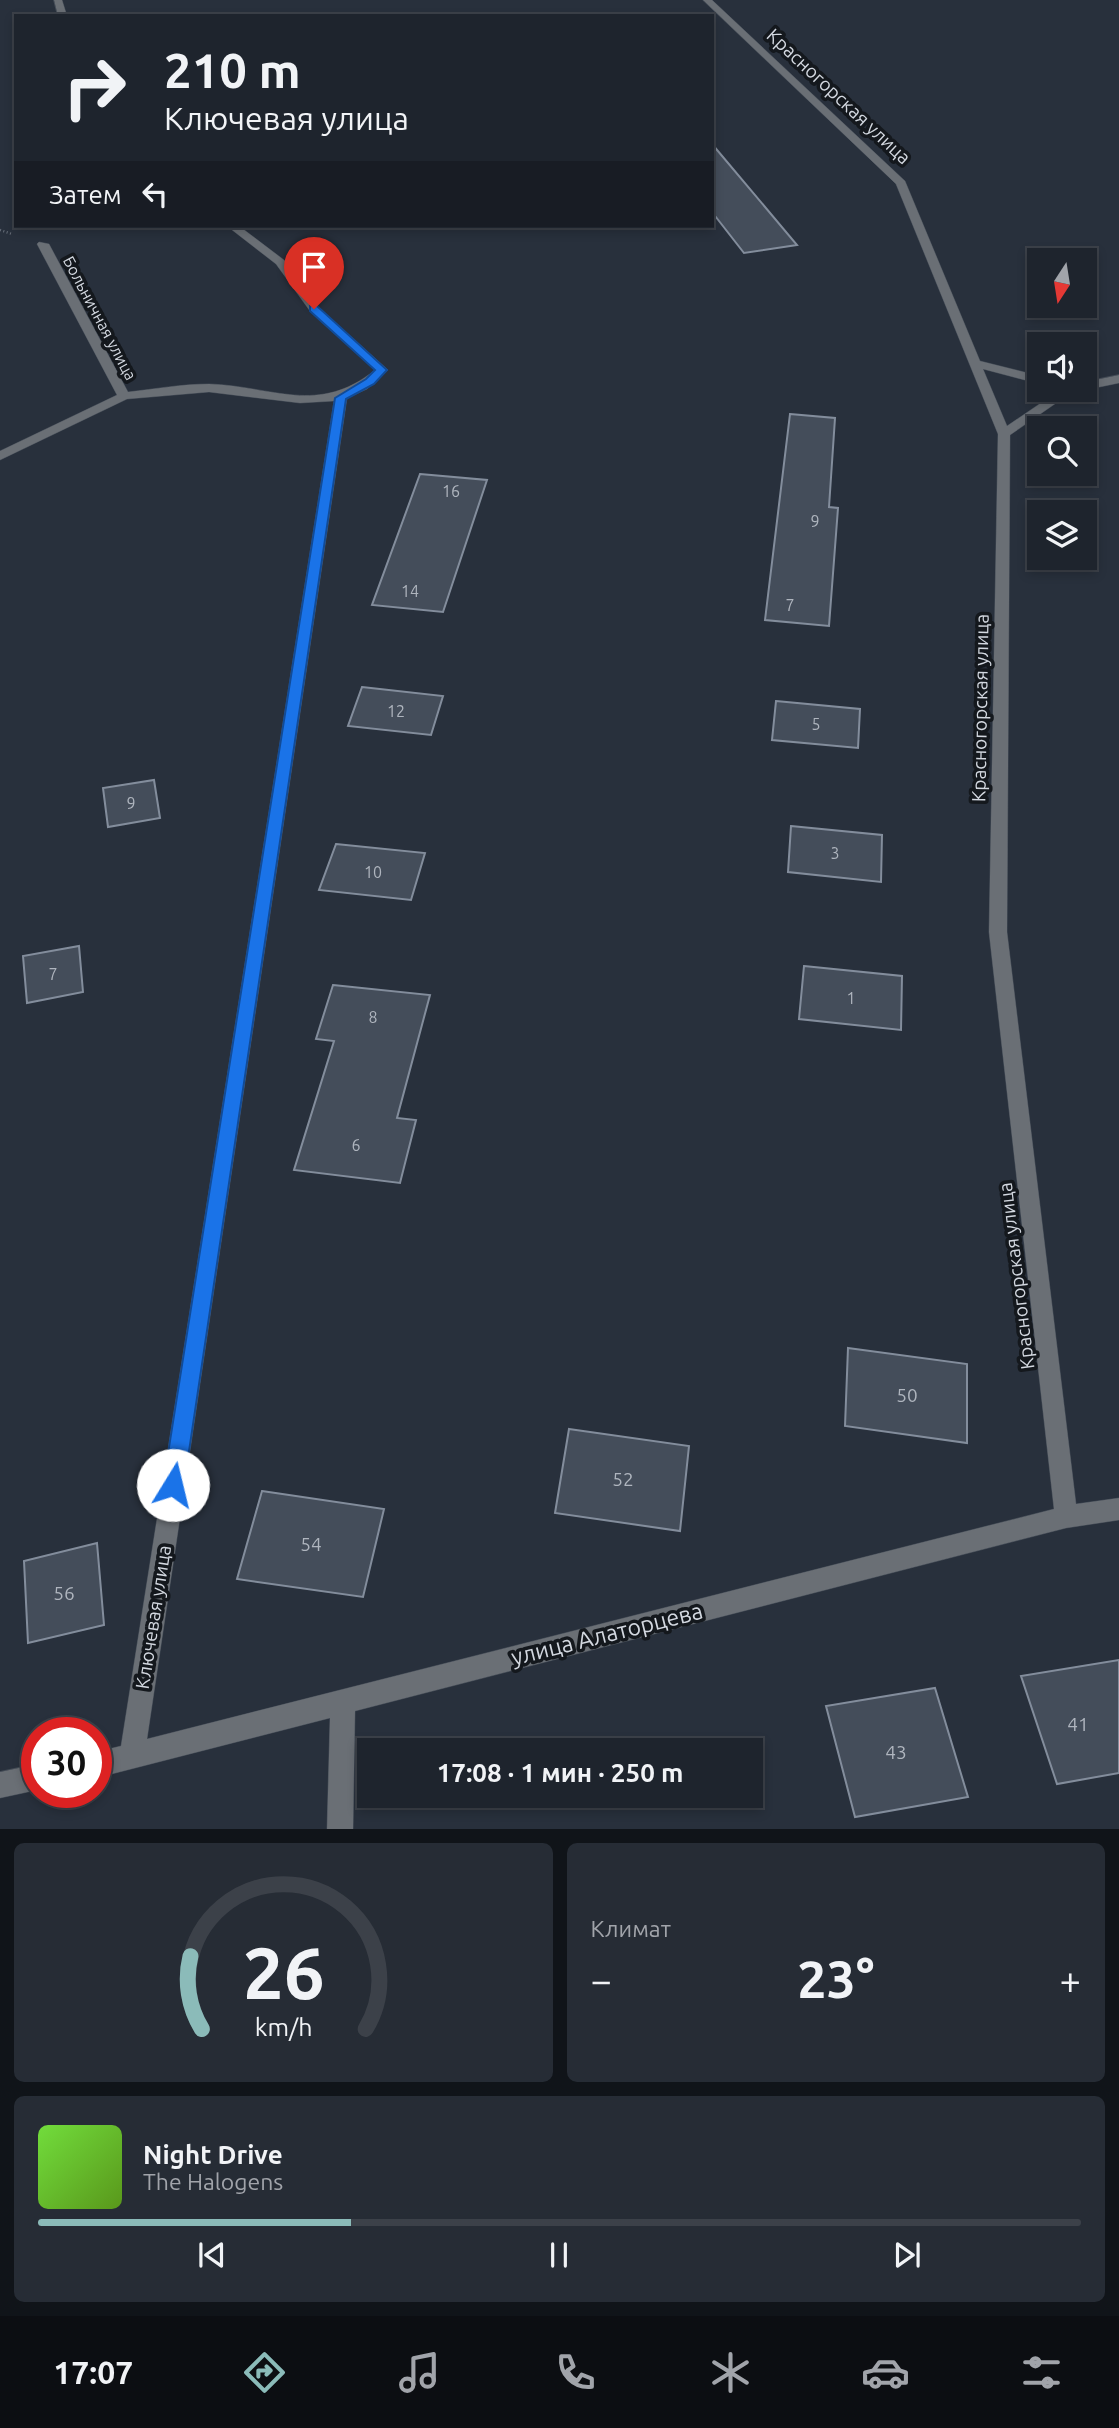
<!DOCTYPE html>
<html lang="ru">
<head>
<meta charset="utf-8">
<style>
	:root { --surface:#1e242d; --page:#262c35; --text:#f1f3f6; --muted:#a1a4aa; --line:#3c4149; --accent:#8bbbb9 }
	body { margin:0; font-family:Ubuntu,sans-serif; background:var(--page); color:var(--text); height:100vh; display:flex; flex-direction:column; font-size:26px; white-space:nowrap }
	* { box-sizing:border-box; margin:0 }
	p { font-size:23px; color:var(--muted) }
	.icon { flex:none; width:38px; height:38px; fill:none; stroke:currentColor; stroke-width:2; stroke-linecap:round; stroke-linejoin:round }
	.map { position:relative; height:1829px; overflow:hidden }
	.panel { display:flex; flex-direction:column; gap:14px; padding:14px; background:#101419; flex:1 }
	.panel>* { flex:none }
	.guide { position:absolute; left:14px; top:14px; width:700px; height:214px; border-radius:0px; box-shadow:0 4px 10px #0003,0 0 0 2px var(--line); background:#1e242d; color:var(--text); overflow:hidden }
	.needle { width:46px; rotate:192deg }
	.controls { position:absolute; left:1027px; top:248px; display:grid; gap:14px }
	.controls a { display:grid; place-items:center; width:70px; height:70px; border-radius:0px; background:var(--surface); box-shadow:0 4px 10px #0003,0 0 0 2px var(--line); font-size:35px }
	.speed { position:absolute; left:21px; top:1717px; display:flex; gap:14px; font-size:35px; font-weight:700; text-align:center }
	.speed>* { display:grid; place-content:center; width:91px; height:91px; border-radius:50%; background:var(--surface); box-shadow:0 4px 10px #0003,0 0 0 2px var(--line); line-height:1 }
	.speed .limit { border:10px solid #d22; background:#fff; color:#111 }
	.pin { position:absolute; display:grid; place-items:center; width:60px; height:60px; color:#fff; margin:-72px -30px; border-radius:50% 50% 50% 0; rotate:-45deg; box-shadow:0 0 7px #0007 }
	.pin .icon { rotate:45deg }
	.me { position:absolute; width:77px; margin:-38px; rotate:9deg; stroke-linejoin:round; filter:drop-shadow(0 0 5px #0008) }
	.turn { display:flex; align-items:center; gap:24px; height:147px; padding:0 35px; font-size:32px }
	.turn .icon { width:91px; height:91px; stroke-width:2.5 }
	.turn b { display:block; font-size:49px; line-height:60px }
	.then { display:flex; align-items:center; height:66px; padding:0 35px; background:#0003; gap:14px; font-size:26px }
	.big { font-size:52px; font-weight:600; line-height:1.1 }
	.panel .card { flex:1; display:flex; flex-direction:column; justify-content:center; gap:10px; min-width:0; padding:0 24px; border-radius:10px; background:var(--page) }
	.panel .dial { align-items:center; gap:0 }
	.dial svg { height:182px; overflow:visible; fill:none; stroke:var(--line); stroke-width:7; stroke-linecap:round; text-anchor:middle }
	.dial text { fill:var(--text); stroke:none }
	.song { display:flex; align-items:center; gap:21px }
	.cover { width:84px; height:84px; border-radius:10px; background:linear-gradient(135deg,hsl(100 70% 55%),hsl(90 70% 35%)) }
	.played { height:7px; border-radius:4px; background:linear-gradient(90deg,var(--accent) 30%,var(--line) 30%) }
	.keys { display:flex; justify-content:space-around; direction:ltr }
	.heat { display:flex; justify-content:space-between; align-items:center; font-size:38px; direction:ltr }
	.panel .tiles { flex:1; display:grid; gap:14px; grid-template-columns:1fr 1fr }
	.card:last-child { grid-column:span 2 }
	.trip { position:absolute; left:357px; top:1738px; width:406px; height:70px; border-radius:0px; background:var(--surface); box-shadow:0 4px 10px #0003,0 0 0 2px var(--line); font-weight:600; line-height:70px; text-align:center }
	.tab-bar { display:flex; height:112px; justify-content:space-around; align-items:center; background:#0c0e12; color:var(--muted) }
	.tab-bar .icon { width:49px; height:49px }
	.tab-bar .on { color:var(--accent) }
	.tab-bar b { font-size:32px; color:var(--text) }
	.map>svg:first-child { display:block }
	.building { fill:#444d5a; stroke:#838d9c; stroke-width:2 }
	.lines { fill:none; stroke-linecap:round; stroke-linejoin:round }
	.minor-casing { stroke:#434b56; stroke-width:1 }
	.path { stroke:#686f7a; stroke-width:2.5; stroke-dasharray:1 2.5; stroke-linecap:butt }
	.minor { fill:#6a6f75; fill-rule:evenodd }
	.route { fill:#1a73e8; stroke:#114b97; stroke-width:2 }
	.labels { text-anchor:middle; stroke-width:7; stroke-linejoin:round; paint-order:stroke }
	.far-street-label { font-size:16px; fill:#d3d8e0; stroke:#14181d }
	.number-label { font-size:16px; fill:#afb5be }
	.street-label { font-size:19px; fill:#d3d8e0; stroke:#14181d }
	.near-number-label { font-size:19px; fill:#afb5be }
	.near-street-label { font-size:23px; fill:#d3d8e0; stroke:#14181d }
</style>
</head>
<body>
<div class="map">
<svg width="1119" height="1830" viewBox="0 0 1119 1830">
	<rect width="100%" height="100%" fill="#28303c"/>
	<g class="building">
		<path d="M712,144L797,245L744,253L712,212Z"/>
		<path d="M790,414L835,418L829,507L838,508L829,626L765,620Z"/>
		<path d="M420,474L487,480L443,612L372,605Z"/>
		<path d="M362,687L443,696L431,735L348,726Z"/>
		<path d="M776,701L860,709L858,748L772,740Z"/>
		<path d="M154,780L160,818L108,827L103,788Z"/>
		<path d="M791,826L882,835L881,882L788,872Z"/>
		<path d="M336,844L425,853L411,900L319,890Z"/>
		<path d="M79,946L83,992L27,1003L23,956Z"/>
		<path d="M804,966L902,976L901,1030L799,1019Z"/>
		<path d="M333,985L430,995L397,1118L416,1120L400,1183L294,1170L334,1041L316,1039Z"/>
		<path d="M848,1348L967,1364V1443L845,1426Z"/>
		<path d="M569,1429L689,1446L680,1531L555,1513Z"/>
		<path d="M262,1491L384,1509L363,1597L237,1579Z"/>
		<path d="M97,1543L104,1625L28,1643L24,1561Z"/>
		<path d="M1119,1660V1773L1057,1784L1021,1676Z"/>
		<path d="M935,1688L968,1797L855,1817L826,1706Z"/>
	</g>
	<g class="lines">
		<defs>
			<g id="minor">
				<path d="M54,0H62L67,16H58Z"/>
				<path d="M703,0H712L905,181L980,361L1040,376V384L983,369L1007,426L1060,390H1075L1010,435L1007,932L1076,1504L1119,1498V1520L1066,1528L355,1711L353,1830H327L330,1718L96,1778V1752L121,1746L334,401L300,403L209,392L127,399L0,460V451L117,395L37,244L39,242L49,244L128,392C155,389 182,384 209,384C273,386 318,416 375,370L310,311L276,264L227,226H239L284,260L318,307L388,370L367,389L347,398L147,1739L1054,1509L989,932L998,434L896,184Z"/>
				<path d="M1119,375V383L1085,390V382Z"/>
				<path d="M37,1764V1790L0,1798V1772Z"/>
			</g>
		</defs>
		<use href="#minor" class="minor-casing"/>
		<path class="path" d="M0,230L12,234"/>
		<use href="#minor" class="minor"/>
	</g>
	<path class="route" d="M310,306H317L387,370L374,384L346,399L184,1485L181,1492L173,1495L166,1492L163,1485L335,398L366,379L375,370L310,311Z"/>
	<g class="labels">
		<g class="far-street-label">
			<text transform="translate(100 318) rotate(62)" y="6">Больничная улица</text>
		</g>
		<g class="number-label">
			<text x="451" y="497">16</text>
			<text x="815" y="527">9</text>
			<text x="410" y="597">14</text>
			<text x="790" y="611">7</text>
			<text x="396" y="717">12</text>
			<text x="816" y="730">5</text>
			<text x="131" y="809">9</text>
			<text x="835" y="859">3</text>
			<text x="373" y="878">10</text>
			<text x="53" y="980">7</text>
			<text x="851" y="1004">1</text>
			<text x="373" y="1023">8</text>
			<text x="356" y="1151">6</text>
		</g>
		<g class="street-label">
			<text transform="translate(839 96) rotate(43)" y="7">Красногорская улица</text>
			<text transform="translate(980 708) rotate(-89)" y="7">Красногорская улица</text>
			<text transform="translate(1016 1276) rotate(-97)" y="7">Красногорская улица</text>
			<text transform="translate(153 1617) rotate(-81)" y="7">Ключевая улица</text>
		</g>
		<g class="near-number-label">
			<text x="907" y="1402">50</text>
			<text x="623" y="1486">52</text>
			<text x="311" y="1551">54</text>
			<text x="64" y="1600">56</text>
			<text x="1078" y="1731">41</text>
			<text x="896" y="1759">43</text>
		</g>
		<g class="near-street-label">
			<text transform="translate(607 1634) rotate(-14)" y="8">улица Алаторцева</text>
		</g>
	</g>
</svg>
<div class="controls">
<a><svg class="needle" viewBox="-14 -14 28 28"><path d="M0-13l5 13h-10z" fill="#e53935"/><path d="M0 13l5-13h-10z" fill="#a1a4aa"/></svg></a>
<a><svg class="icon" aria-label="sound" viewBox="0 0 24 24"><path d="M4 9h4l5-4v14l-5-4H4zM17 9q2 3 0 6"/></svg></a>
<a><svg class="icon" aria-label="search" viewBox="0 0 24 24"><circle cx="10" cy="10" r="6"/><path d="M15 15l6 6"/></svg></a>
<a><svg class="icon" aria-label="layers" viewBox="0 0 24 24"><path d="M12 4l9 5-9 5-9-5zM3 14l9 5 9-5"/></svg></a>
</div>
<div class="speed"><div class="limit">30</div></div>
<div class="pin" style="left:314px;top:309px;background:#d93025"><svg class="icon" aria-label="arrive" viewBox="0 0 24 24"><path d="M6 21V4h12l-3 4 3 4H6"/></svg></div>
<svg class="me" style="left:173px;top:1485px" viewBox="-20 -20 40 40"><circle r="19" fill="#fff"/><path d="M0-13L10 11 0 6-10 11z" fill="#1a73e8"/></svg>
<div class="trip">17:08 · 1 мин · 250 m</div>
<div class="guide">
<div class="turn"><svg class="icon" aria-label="right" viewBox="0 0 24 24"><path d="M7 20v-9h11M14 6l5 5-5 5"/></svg><div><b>210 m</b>Ключевая улица</div></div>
<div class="then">Затем<svg class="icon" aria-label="left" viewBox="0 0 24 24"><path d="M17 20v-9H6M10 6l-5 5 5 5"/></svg></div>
</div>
</div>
<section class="panel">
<div class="tiles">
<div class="card dial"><svg viewBox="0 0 100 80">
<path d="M14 69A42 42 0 1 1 86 69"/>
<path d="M14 69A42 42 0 0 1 9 37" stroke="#8bbbb9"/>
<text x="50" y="56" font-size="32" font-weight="700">26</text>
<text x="50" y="72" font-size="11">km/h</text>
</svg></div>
<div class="card"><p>Климат</p>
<div class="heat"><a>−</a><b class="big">23°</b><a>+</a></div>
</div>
<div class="card">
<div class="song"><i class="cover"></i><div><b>Night Drive</b><p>The Halogens</p></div></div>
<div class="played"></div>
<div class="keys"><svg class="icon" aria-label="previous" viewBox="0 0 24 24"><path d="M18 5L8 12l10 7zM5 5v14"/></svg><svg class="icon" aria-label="pause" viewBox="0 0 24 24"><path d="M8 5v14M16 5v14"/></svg><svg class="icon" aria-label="next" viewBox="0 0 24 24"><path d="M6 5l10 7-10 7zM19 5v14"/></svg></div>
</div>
</div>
</section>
<nav class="tab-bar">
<b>17:07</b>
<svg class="icon on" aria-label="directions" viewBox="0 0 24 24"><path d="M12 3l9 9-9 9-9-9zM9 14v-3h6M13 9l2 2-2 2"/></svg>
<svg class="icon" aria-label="music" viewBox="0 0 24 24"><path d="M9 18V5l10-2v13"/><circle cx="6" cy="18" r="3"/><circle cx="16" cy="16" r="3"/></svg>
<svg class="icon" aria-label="phone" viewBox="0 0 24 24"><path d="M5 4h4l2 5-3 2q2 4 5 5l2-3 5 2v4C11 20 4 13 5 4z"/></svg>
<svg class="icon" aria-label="climate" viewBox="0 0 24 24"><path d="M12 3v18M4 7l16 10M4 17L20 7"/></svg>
<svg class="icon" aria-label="car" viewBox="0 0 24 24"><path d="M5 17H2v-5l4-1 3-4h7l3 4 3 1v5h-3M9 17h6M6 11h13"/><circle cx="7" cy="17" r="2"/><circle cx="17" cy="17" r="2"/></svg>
<svg class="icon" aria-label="filters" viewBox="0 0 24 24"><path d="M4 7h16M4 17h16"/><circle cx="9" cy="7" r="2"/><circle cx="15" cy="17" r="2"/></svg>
</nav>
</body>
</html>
